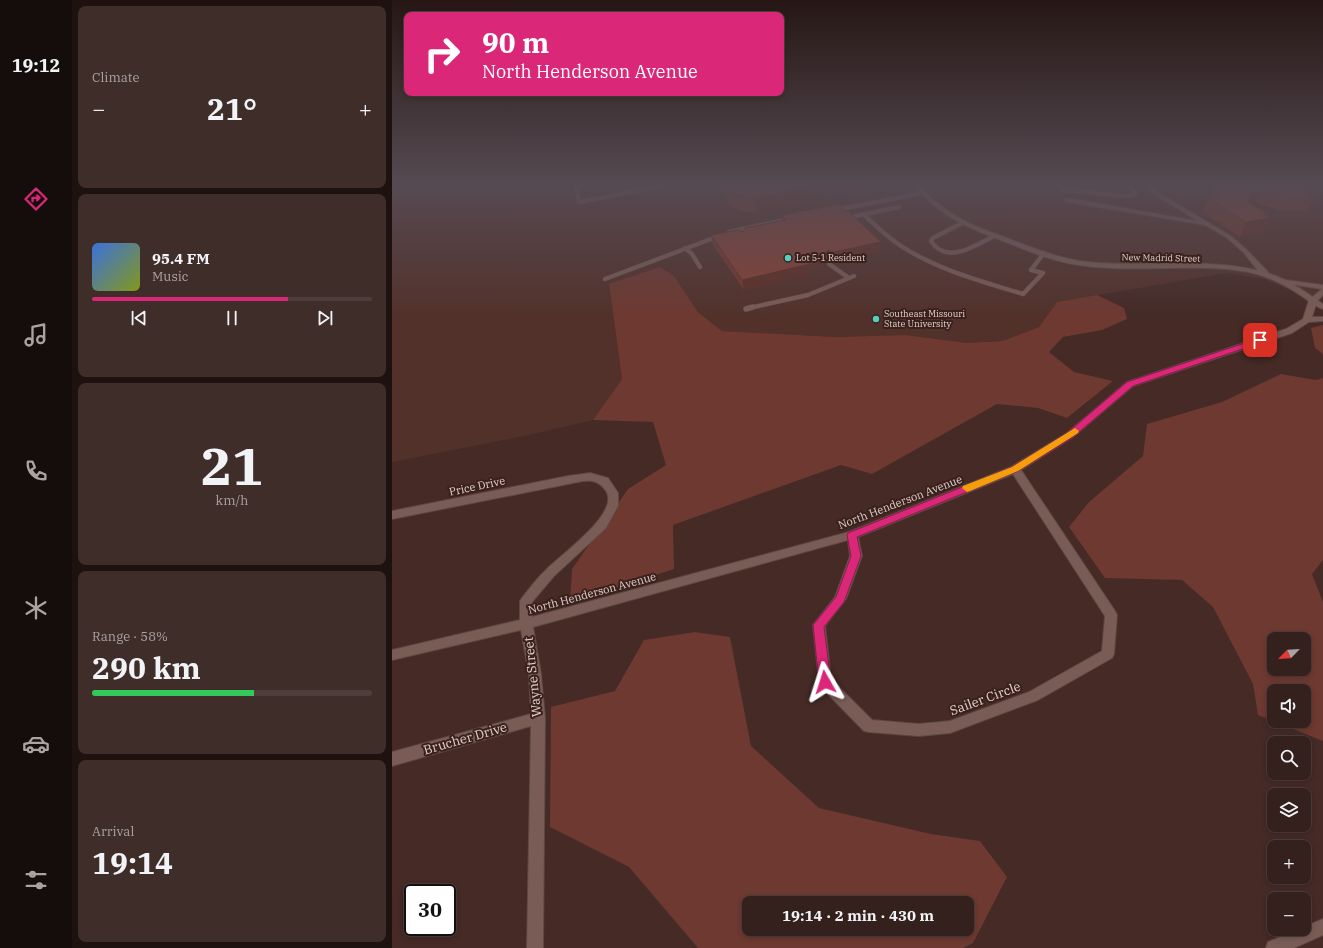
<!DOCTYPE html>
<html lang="en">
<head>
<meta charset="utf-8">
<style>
	:root { --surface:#34201c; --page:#3f2d29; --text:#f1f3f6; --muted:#a9a3a3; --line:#4e3e3b; --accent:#db2777 }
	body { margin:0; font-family:"IBM Plex Serif",serif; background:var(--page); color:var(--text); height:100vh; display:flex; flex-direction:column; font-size:15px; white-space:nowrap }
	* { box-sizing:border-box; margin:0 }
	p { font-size:13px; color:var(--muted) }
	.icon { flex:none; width:22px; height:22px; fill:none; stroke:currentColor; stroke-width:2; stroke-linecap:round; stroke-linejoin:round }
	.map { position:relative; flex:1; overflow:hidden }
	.sheet { display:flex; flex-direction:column; gap:6px; padding:6px; background:#1d120f; width:320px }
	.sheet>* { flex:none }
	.guide { position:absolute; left:12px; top:12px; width:380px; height:84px; border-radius:8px; box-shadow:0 2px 6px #0003,0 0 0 1px var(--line); background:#db2777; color:#fff; overflow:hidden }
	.needle { width:26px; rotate:245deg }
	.buttons { position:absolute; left:875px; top:632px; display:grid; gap:8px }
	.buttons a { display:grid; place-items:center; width:44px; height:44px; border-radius:8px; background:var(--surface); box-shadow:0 2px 6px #0003,0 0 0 1px var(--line); font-size:20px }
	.speed { position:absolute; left:12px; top:884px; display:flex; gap:8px; font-size:20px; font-weight:700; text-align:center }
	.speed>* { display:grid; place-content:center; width:52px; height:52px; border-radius:50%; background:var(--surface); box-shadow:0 2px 6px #0003,0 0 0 1px var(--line); line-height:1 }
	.speed .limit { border:2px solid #111; border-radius:6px; background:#fff; color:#111 }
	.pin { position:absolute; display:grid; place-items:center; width:34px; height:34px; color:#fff; margin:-17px; border-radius:8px; box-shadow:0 2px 6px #0006 }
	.me { position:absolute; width:44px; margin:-22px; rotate:354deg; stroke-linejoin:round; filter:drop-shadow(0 0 3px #0008) }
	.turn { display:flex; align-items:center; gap:14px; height:84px; padding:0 12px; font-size:18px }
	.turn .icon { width:52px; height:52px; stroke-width:2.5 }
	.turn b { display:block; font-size:28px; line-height:34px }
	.big { font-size:30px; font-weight:700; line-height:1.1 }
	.sheet .card { flex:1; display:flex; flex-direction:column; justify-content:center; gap:6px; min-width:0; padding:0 14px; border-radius:8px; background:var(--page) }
	.sheet .dial { align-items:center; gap:0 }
	.dial b { font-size:52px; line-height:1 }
	.song { display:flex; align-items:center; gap:12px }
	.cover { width:48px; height:48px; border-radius:6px; background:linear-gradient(135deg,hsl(220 70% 55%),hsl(70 70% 35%)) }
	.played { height:4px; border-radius:2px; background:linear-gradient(90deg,var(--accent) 70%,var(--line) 70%) }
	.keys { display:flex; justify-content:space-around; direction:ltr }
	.heat { display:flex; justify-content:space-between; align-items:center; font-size:22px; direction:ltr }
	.charge { height:6px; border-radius:3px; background:linear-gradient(90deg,#34c759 58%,var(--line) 0) }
	.trip { position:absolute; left:350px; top:896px; width:232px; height:40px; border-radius:8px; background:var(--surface); box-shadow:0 2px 6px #0003,0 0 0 1px var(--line); font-weight:700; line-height:40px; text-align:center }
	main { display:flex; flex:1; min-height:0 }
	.tab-bar { display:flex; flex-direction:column; width:72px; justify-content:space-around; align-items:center; background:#150d0b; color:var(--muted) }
	.tab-bar .icon { width:28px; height:28px }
	.tab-bar .on { color:var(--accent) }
	.tab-bar b { font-size:18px; color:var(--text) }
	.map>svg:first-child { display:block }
	.built { fill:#52312b }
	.green { fill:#6d3930; fill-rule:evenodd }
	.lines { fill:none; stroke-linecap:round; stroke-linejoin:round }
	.lane-far1-casing { stroke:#5d4743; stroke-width:5 }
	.lane-casing { stroke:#5d4743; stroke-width:6 }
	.street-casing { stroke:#5d4743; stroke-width:2 }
	.secondary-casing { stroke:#5d4743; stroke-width:2 }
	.lane-far1 { stroke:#7a5c56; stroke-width:4 }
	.lane { stroke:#7a5c56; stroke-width:5 }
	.street { fill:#7a5c56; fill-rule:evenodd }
	.secondary { fill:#7a5c56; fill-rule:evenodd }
	.wall { fill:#74382e }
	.shaded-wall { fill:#5e2e26 }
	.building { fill:#874136; stroke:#5e2e26 }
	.route { fill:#db2777; stroke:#8e194d }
	.slow { fill:#f59e0b }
	.poi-dot { fill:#57cec1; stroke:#3a211c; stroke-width:1.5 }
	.labels { text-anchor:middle; stroke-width:4; stroke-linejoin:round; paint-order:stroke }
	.far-poi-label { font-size:9px; fill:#e1cfcc; stroke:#3a211c; text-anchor:start }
	.far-street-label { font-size:9px; fill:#e1cfcc; stroke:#3a211c }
	.street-label { font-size:11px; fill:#e1cfcc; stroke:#3a211c }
	.near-street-label { font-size:13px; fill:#e1cfcc; stroke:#3a211c }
</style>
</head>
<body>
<main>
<nav class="tab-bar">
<b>19:12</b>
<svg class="icon on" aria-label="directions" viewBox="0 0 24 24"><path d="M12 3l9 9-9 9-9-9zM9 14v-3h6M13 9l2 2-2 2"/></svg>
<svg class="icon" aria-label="music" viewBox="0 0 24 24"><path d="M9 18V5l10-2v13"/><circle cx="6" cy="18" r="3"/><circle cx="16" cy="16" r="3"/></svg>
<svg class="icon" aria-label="phone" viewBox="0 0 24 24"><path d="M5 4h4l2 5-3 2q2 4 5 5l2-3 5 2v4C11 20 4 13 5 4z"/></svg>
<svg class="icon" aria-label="climate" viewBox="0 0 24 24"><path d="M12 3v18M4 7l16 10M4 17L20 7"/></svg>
<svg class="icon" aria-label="car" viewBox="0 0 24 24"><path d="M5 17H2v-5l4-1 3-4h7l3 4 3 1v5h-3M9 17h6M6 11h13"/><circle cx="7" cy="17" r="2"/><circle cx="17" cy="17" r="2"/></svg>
<svg class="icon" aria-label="filters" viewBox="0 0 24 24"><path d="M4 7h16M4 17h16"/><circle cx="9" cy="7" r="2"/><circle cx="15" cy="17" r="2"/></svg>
</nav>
<section class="sheet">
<div class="card"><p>Climate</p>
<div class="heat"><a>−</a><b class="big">21°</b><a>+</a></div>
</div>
<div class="card">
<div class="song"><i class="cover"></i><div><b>95.4 FM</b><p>Music</p></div></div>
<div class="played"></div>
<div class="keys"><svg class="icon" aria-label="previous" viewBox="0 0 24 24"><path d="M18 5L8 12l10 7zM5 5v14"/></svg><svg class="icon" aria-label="pause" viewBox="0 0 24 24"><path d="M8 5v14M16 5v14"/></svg><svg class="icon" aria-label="next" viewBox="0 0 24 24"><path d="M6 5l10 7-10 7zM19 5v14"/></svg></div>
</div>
<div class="card dial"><b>21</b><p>km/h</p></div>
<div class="card"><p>Range · 58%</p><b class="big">290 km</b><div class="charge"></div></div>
<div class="card"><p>Arrival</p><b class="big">19:14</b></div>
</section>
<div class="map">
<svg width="931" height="948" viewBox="0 0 931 948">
	<rect width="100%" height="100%" fill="#452a26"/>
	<path class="built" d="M0,184H931V291L921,300L872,279L835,273L665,302L647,327L610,341L575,343L514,335L443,337L330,331L306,312L282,276L217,284L230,379L201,420L137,435L0,462Z"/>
	<g class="green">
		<path d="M268,267L282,276L306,312L330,331L443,337L514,335L575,343L610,341L647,327L665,302L705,295L732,308L735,319L710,330L671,337L657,352L682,372L721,381L675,418L646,408L605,404L480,474L449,465L281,525L282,569L178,603L180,569L236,489L274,465L261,422L201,420L230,379L217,284Z"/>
		<path d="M931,325V354L923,348L919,328Z"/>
		<path d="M889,374L924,380L931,378V560L920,574L931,602V741L866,715L861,684L821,607L790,580L713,578L677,527L697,502L751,456L755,424L830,402ZM882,639H912V669H882ZM882,691H912V721H882Z"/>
		<path d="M303,632L338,637L359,746L427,808L539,834L588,841L615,877L581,943L571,948H306L237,867L158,827L159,707L223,691L252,640ZM357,903H575V929H357Z"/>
	</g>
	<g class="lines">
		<defs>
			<g id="lane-far1">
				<path d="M184,184L187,202L280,184"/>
				<path d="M663,184L671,190L735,196L742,195L744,193L735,184"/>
				<path d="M443,210L530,193"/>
				<path d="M471,214C483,225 495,237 509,246C546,270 589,281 631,294L651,273L639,270L652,253"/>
				<path d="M455,218L507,207"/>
				<path d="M572,222L541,238L539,241C554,265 583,246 602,236"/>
				<path d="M337,232L397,219"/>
				<path d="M293,248L300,254L308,267"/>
				<path d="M437,264L457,278"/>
				<path d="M213,279L327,236"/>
				<path d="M357,308L416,295L462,276"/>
			</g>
			<path id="lane" d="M354,309L361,307"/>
			<g id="street">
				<path d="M754,184H760L764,191L839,236L856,251L876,272V276H870L852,253L835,238L813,225L675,202L672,200L675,198L806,221L760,193Z"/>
				<path d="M887,279L931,285V295L925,301L920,317H931V321L917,322L900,333L741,386L681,437L629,470L723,611L725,615L722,654L720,658L646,700L558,733L527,736L477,732L472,731L428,686L427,682L421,625L443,597L458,556L456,540L141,627L149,674L153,718L151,948H135L139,726L0,766V752L139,714L137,674L129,630L0,660V650L128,620V601L130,598C138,588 145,578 154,570C167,556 229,513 214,491C204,476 192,481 176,484L0,519V511L176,476L198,473L216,478L226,493V506L214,528L162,576L140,602V617L457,532L619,467L675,433L735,382L894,329L911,319L917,300L930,289L890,283L886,281ZM621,474L713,616L710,651L637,692L558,721L527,724L480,720L439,679L433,626L454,599L470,556L466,537Z"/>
			</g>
			<g id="secondary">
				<path d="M521,184H527C548,211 576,224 607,235C637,246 666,259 697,262C756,268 818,256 876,273C896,279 914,292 931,304V309C923,307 915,299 908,295C892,284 875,276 856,272C800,262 742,274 686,265C657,261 630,248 603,238C571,226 542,212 521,184Z"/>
				<path d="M931,919V935L902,948H874L876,942L907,929H912V927Z"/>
			</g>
		</defs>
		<use href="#lane-far1" class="lane-far1-casing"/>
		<use href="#lane" class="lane-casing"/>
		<use href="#street" class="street-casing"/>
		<use href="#secondary" class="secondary-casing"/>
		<use href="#lane-far1" class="lane-far1"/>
		<use href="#lane" class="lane"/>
		<use href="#street" class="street"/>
		<use href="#secondary" class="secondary"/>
	</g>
	<g class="wall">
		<path d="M330,184H476V186L455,195L396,203V207L365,212H355L339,207L331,196Z"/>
		<path d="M822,184H899L922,197L916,211H890L873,206L864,201L856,202L874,213V215L872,233L848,237L811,212L816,198L821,197V194L819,193Z"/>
		<path d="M451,211L489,242V252L442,263L436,261L434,265L418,268V275L352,290L321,245L319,235L351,232L390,221V215Z"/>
	</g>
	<g class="shaded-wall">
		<path d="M431,184H476V186L455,195L396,203V207L365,212L363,198L394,189Z"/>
		<path d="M870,187L864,201L855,202L860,188Z"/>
		<path d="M874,213L872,219L878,218L872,233L848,237L854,222L872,214Z"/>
		<path d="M489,242V252L442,263L441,252Z"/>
		<path d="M436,250V261L434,265L418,268V275L352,290L350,280L413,259Z"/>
	</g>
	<g class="building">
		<path d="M331,184H431L394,189L395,192L363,198L354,197L338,192Z"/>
		<path d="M825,184H899L922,197L896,196L879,191L870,187L860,188L856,202L874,213L872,214L878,218L854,222L816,198L827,196L822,193L836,191Z"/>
		<path d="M449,204L451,211H456L489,242L441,252L436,250L433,254L413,259L418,264L350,280L319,235L346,230L351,232L353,228L394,220L390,215Z"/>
	</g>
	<linearGradient id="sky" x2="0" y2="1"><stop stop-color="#261715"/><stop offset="0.58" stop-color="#564a52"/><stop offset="1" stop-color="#564a52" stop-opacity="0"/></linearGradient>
	<rect width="931" height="317" fill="url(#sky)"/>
	<path class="route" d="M868,338L871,339V342L741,386L681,437L626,471L465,537L469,556L452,602L432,627L439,682L437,686L433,687L429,686L427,682L421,625L444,597L459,556L455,535L456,533L620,467L675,433L735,382Z"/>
	<path class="slow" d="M683,428L687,431L686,433L626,471L578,491L575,492L570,488L571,486L620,467Z"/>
	<g class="poi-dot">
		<circle cx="396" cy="258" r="4"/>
		<circle cx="484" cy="319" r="4"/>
	</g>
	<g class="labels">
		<g class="far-poi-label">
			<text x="404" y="261">Lot 5-1 Resident</text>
			<text x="492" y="317">Southeast Missouri<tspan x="492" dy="10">State University</tspan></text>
		</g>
		<g class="far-street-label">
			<text transform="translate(769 258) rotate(1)" y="3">New Madrid Street</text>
		</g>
		<g class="street-label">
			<text transform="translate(85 486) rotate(-12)" y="4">Price Drive</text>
			<text transform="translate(508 502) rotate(-21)" y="4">North Henderson Avenue</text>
			<text transform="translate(200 593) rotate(-15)" y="4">North Henderson Avenue</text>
		</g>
		<g class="near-street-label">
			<text transform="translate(140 677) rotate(-96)" y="5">Wayne Street</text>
			<text transform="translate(593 698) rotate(-20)" y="5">Sailer Circle</text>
			<text transform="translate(73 738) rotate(-16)" y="5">Brucher Drive</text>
		</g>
	</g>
</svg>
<div class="buttons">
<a><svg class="needle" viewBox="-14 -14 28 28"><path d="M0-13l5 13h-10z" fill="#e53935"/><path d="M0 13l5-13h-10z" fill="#a9a3a3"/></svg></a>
<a><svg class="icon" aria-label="sound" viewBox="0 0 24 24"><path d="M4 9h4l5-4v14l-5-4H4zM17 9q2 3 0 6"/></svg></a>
<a><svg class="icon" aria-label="search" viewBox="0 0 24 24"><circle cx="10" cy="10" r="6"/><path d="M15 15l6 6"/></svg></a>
<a><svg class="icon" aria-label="layers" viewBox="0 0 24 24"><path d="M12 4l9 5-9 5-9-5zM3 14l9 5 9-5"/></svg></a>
<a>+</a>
<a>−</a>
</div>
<div class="speed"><div class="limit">30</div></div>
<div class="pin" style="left:868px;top:340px;background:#d93025"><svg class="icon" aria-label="arrive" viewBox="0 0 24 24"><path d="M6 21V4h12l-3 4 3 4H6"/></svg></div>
<svg class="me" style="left:433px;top:682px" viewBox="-20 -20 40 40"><path d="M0-17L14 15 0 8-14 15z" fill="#db2777" stroke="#fff" stroke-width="4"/></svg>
<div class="trip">19:14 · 2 min · 430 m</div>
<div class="guide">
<div class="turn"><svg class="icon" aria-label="right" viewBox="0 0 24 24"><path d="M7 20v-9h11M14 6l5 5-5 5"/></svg><div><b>90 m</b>North Henderson Avenue</div></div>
</div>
</div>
</main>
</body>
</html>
